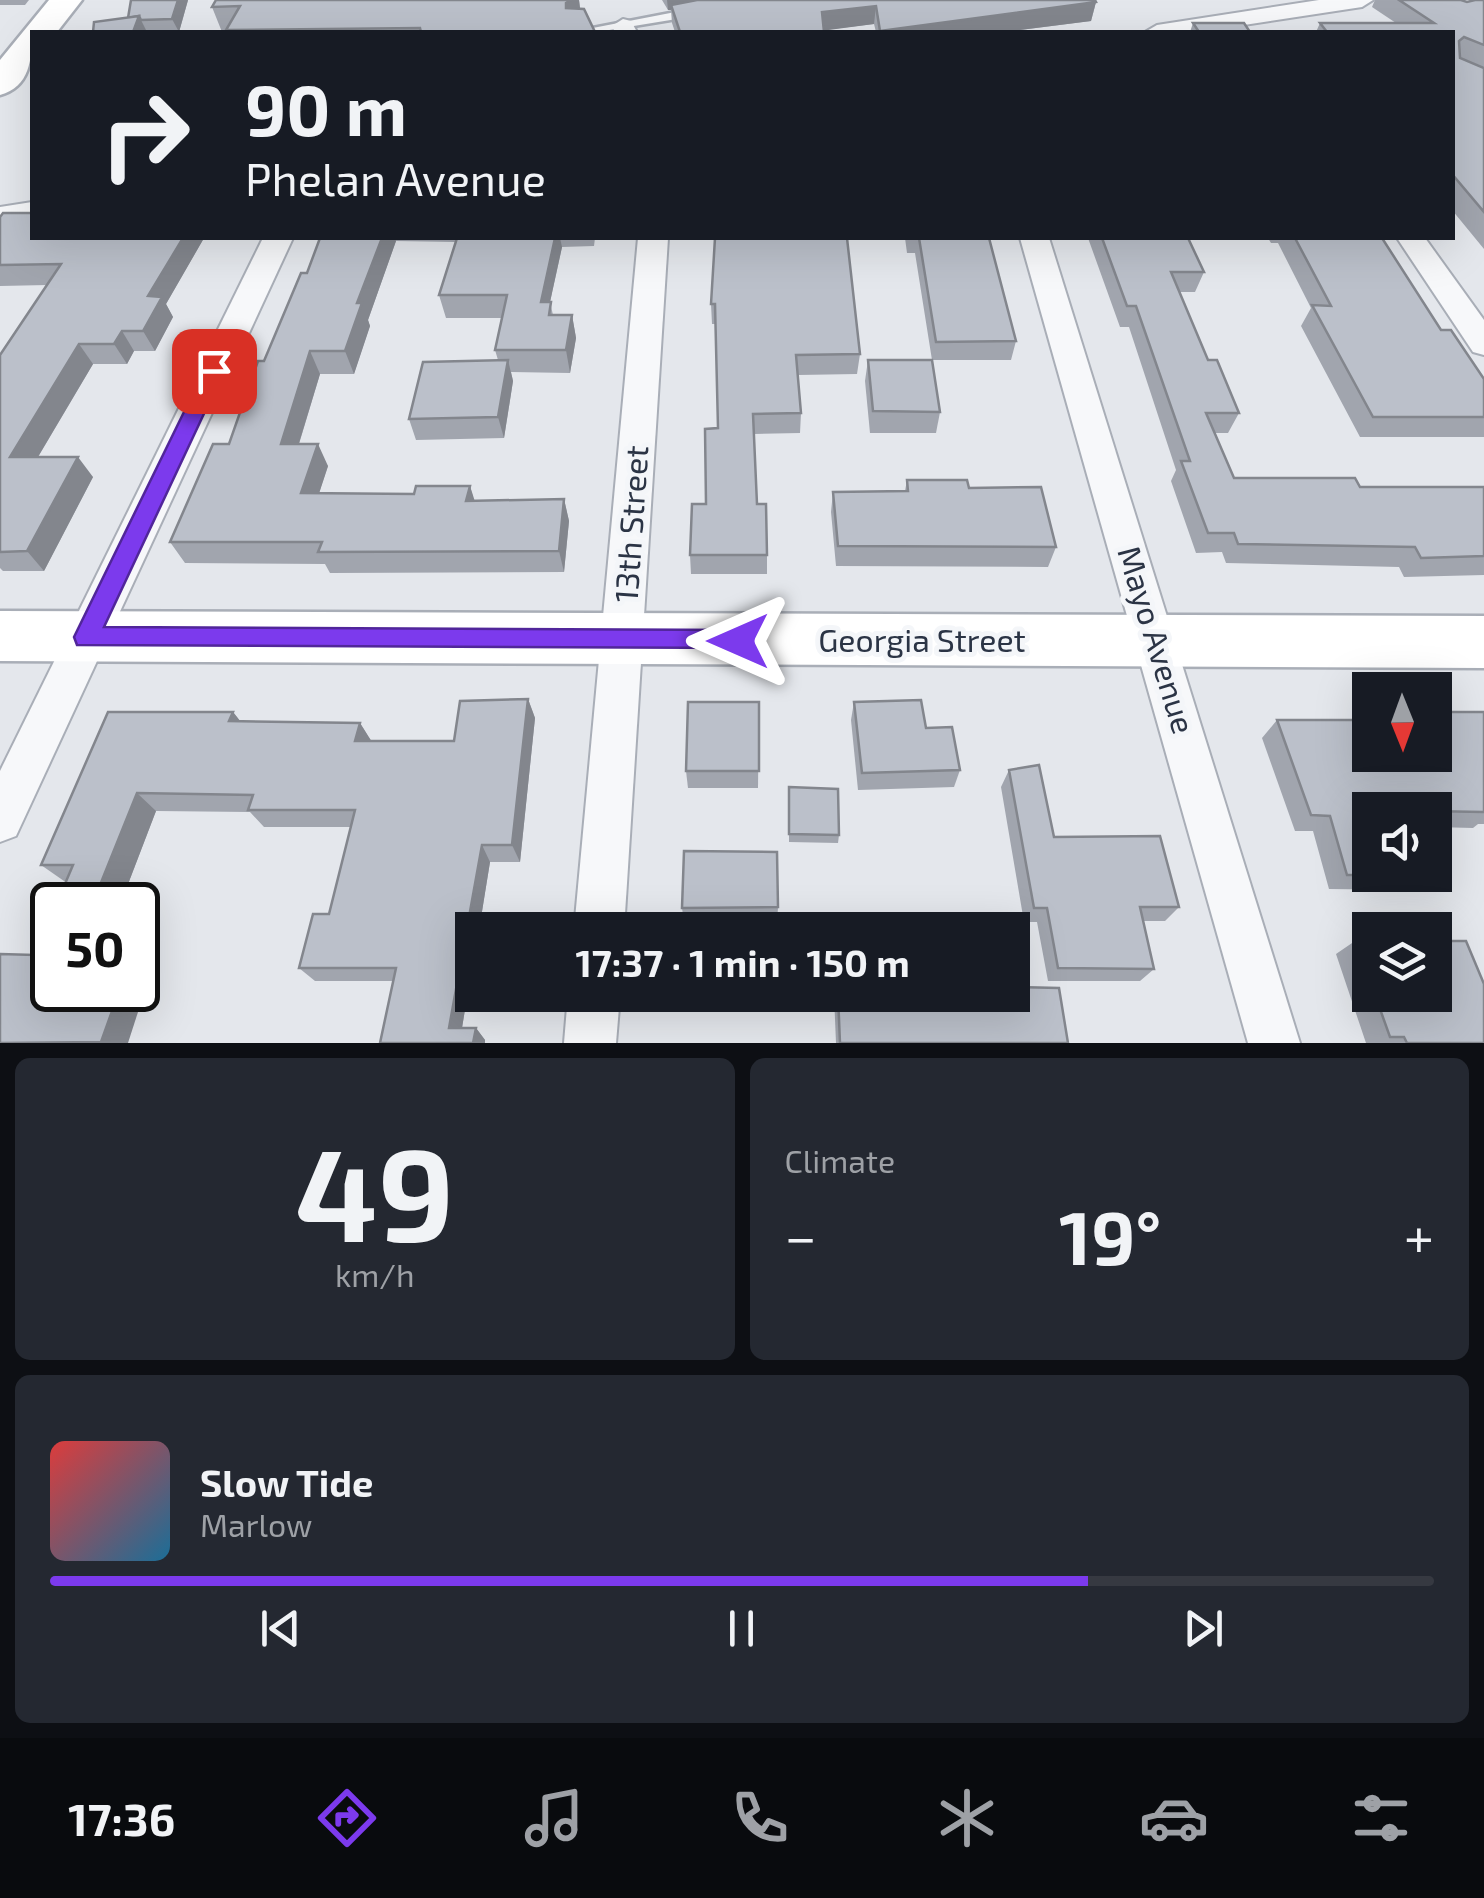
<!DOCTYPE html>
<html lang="en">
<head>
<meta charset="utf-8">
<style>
	:root { --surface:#171b24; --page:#242831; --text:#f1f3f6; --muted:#9ea1a6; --line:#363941; --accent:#7c3aed }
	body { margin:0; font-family:"Exo 2",sans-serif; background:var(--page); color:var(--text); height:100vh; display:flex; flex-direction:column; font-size:38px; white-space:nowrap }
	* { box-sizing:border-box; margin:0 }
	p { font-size:32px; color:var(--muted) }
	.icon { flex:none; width:55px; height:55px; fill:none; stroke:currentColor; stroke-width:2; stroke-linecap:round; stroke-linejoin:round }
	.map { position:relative; height:1043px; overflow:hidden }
	.details { display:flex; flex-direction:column; gap:15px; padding:15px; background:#0d0f14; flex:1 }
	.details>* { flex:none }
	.guide { position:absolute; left:30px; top:30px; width:1425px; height:210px; border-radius:0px; box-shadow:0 10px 40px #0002; background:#171b24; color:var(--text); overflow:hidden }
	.needle { width:65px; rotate:179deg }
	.tools { position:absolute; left:1352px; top:672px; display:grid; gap:20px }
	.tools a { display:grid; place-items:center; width:100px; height:100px; border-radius:0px; background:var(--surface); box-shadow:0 10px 40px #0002; font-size:50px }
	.speed { position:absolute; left:30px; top:882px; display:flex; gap:20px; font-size:50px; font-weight:700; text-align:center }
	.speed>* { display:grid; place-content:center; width:130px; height:130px; border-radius:50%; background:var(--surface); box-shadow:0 10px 40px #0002; line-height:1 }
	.speed .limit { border:5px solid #111; border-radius:15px; background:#fff; color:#111 }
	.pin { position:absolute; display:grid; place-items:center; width:85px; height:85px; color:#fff; margin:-42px; border-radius:20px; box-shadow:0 5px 15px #0006 }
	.me { position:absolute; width:110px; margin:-55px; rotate:270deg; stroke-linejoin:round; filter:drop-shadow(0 0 8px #0008) }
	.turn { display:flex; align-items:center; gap:35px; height:210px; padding:0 50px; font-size:45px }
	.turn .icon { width:130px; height:130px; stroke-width:2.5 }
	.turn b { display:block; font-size:70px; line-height:85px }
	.big { font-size:75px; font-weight:700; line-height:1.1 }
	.details .tile { flex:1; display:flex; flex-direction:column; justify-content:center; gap:15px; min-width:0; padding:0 35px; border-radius:15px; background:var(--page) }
	.details .dial { align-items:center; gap:0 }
	.dial b { font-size:130px; line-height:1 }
	.song { display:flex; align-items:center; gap:30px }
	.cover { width:120px; height:120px; border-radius:15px; background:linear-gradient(135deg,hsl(0 70% 55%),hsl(200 70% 35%)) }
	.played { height:10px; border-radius:5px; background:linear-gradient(90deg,var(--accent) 75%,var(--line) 75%) }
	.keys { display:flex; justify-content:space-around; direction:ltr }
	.heat { display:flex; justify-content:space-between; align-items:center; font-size:55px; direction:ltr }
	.details .tiles { flex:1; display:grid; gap:15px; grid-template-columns:1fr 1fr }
	.tile:last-child { grid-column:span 2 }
	.trip { position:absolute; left:455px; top:912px; width:575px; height:100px; border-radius:0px; background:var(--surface); box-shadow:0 10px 40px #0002; font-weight:700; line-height:100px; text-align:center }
	.tabs { display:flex; height:160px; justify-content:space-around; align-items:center; background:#090b0e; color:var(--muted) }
	.tabs .icon { width:70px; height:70px }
	.tabs .current { color:var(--accent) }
	.tabs b { font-size:45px; color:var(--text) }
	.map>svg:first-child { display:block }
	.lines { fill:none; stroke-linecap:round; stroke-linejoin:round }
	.lane-casing { stroke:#a9aeb7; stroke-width:5 }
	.street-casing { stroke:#a9aeb7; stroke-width:4 }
	.secondary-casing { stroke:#a9aeb7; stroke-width:5 }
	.lane { fill:#f7f8fa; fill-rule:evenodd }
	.street { fill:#f7f8fa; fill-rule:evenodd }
	.secondary { fill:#fff; fill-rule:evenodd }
	.wall { fill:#a1a5ae }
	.shaded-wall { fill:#83868d }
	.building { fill:#bbc0ca; stroke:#83868d; stroke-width:2.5 }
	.route { fill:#7c3aed; stroke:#51269a; stroke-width:2.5 }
	.labels { text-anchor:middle; stroke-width:10; stroke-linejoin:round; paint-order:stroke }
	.street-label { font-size:32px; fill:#2b3445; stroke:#f4f6f9 }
</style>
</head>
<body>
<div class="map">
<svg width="1484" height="1043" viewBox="0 0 1484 1043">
	<rect width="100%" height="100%" fill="#e4e7ec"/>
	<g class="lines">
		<defs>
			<path id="lane" d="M691,9L697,13L695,16L597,32H572Z"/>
			<g id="street">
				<path d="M1319,0H1373L1362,7L1198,32H1145L1157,25Z"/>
				<path d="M623,19L631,21L637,32H615L612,26Z"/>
				<path d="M32,202V219L0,225V207Z"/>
				<path d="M263,238H293L16,836L0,842V771Z"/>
				<path d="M638,238H668L624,930H574Z"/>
				<path d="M1020,238H1049L1300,1043H1248Z"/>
				<path d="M1397,238H1425L1484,320V355L1473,352Z"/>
				<path d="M568,995H620L616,1043H564Z"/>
			</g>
			<g id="secondary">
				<path d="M49,0H82L57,32H32C32,59 30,87 0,95V60Z"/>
				<path d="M0,611L1484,616V668L0,661Z"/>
			</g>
		</defs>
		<use href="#lane" class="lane-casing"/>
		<use href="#street" class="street-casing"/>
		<use href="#secondary" class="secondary-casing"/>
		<use href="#lane" class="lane"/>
		<use href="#street" class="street"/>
		<use href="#secondary" class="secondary"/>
	</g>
	<g class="wall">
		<path d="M0,0H29L25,5H0Z"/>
		<path d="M188,0L179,32H93L128,18Z"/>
		<path d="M216,0H579L580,9L595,32H222L212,7Z"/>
		<path d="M662,0H1095L1096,2L1091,21L1003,32H876L874,24L824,30V32H675L672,23L671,10H668Z"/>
		<path d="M1375,0H1461L1467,2L1484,0V249L1452,210V32H1316L1320,23H1396L1372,7Z"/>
		<path d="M1193,23L1250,32H1190Z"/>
		<path d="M0,217L32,238H204L166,304L173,317L155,351H134L127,364H93L38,457L93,477L44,571H3L0,568V355L47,285L0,286Z"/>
		<path d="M320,238H595L594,246L562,247L550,302L553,315H572L576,338L570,373L511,372L513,381L504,438L416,440L409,419L498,360L495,350L502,318H446L439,295L455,242L396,241L368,320L370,326L354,374H320L299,444L328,466L319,493L414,494L470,486L474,501L564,499L569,521L564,572L330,573L325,564L185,563L170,542L229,444L264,361L307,273Z"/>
		<path d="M715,238L860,354L857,374L798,375L801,413L800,433L754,434L757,504L767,555V574H691L690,555L706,504L718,428L716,324H712L711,304Z"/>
		<path d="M905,238H989L1016,341L1011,360H932L915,253H907Z"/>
		<path d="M1088,238H1188L1204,272L1195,292H1180L1208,360L1239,413L1228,433H1215L1234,478L1360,487H1484V575L1404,577L1399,567L1226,563L1222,552L1196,553L1171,481L1176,470L1129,327H1120Z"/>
		<path d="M1268,238H1382L1441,330L1484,379V437H1360L1301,326L1311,308L1278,243H1271Z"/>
		<path d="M868,360L940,412L936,433H870L865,381Z"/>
		<path d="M907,480L969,488L1056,547L1048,567L836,566L831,512L833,492L905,491Z"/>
		<path d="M528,699L535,718L520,862H490L479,930H472V967L462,1028H476L485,1040V1043H380L393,981H315L299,968L313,914H329L351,827H264L250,812L156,811L120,905H56L66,881H64L41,865L108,712H233L240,721L360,723L371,741H454L460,701Z"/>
		<path d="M759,702L758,788H688L686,771Z"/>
		<path d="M854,702L926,728L960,770L954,787L858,790L851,720Z"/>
		<path d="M1370,708V755L1449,712H1484V824H1478L1473,828L1435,827V810H1370L1430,875L1409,890L1329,889L1313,831H1295L1262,738L1277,720H1361L1360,718Z"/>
		<path d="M1009,770L1054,837L1179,907L1165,921H1143L1154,969L1140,981H1048L1037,922H1024L1001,787Z"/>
		<path d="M789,787L839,835L838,843L789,842Z"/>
		<path d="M778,907L777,922H684L682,908Z"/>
		<path d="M1355,941H1370V995H1435L1484,1043H1366L1336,954Z"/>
		<path d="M834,995H1012L1068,1043H836Z"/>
	</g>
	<g class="shaded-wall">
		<path d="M178,0H188L179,32L172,19Z"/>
		<path d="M572,0H579L582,24L566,8V3Z"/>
		<path d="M667,0H735L671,5V10H668Z"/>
		<path d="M1096,2L1091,21L1003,32H880V31Z"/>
		<path d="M876,6L874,24L821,31L822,12Z"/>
		<path d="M139,16L147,32H133Z"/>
		<path d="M183,238H204L166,304L173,317L155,351L143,331L148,296Z"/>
		<path d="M382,238H395L396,241L368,320L370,326L354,374L345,351L357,303Z"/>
		<path d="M555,238H560L562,247L545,325L541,302Z"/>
		<path d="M572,315L576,338L570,373L566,350Z"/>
		<path d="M122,331L134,351L127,364L114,344Z"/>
		<path d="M79,344L93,364L26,477L10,457Z"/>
		<path d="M310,351L320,374L292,466L281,444Z"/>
		<path d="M508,360L513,381L504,438L498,417Z"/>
		<path d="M318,444L328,466L312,515L301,493Z"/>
		<path d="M78,457L93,477L44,571L27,551Z"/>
		<path d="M470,486L477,508L466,501Z"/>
		<path d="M564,499L569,521L564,572L559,551Z"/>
		<path d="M528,699L535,718L520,862L512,845Z"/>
		<path d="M233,712L248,731L229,721Z"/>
		<path d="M360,723L372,742L355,741Z"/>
		<path d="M137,793L156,811L120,905H92Z"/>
		<path d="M482,845L490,862L479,930H472V967L460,1040L449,1028Z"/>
		<path d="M79,990H107L99,1012L75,1000Z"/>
		<path d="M116,1000L138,1012L128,1043H102L101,1042Z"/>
		<path d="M476,1028L485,1040V1043H473Z"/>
	</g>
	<g class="building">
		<path d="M131,0H178L172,19L141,20L139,16L128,18Z"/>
		<path d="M216,0H572L566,3V8L584,9L595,32H421L420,28L226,30L240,6L212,7Z"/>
		<path d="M697,0H1095L1096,2L880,31L876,6L822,12L824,32H680L671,5Z"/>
		<path d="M1399,0H1461L1467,2L1475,0H1484V45L1464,37L1459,41L1460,58L1484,68V212L1452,174V32H1327L1320,23H1434Z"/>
		<path d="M139,16L133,32H93L94,22Z"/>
		<path d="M1193,23H1244L1250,32H1199Z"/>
		<path d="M3,213H32V238H183L148,296L162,297L143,331H122L114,344H79L10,457H78L27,551L0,552V355L61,264L0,265V217Z"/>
		<path d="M320,238H382L357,303H362L345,351H310L281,444H318L301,493L414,494L416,486H470L466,501L564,499L559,551L318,552L322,542H170L213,444H229L258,361H264L301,273H307Z"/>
		<path d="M457,238H555L541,302H551L549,315H572L566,350H495L507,295H439Z"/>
		<path d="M715,238H847L860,354L796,355L801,413L753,414L757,504H766L767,555H690L692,504H706L705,429L718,428L715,304H711Z"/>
		<path d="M919,238H989L1016,341L936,342Z"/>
		<path d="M1102,238H1188L1204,272H1171L1208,360H1217L1239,413H1206L1234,478H1355L1360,487H1484V556L1421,558L1415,547L1238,544L1234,533H1208L1181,461H1190L1136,306H1127Z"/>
		<path d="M1295,238H1382L1441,330H1451L1484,379V417H1373L1312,305L1331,306Z"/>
		<path d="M508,360L498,417L409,419L423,362Z"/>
		<path d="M868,360H932L940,412L873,411Z"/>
		<path d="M907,480H967L969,488L1041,487L1056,547L838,546L833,492L908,491Z"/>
		<path d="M528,699L512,845H482L449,1028H476L473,1043H380L396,968H299L313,914H329L355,810H248L253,795L137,793L92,905H56L73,865H41L108,712H233L229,721L360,723L355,741H454L460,701Z"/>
		<path d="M921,700L926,728L952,727L960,770L862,773L854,702Z"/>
		<path d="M1435,701L1444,702L1449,712H1484V812L1370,810V875H1347L1330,816L1311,815L1277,720H1370V755H1435Z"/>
		<path d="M688,702H759V771H686Z"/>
		<path d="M1039,765L1054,837L1160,836L1179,907H1140L1154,969L1058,968L1047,908H1034L1009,770Z"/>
		<path d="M789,787L838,789L839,835L789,834Z"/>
		<path d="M684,851L777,852L778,907L682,908Z"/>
		<path d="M52,914V990H79L75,1000H116L101,1042L0,1043V954L35,955Z"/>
		<path d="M1355,941H1370V982Z"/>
		<path d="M1435,941H1466L1484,984V1043H1407L1404,1037H1390L1375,995H1435Z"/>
		<path d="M1012,987L1059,988L1068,1043H840L838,995H1012Z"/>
	</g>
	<path class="route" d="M214,364L224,371L104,627L738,630L750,641L747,648L77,645L74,637L204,371Z"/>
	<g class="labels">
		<g class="street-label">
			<text transform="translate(632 524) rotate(-86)" y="11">13th Street</text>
			<text transform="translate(1156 640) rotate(73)" y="11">Mayo Avenue</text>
			<text x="922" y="652">Georgia Street</text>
		</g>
	</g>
</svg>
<div class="tools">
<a><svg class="needle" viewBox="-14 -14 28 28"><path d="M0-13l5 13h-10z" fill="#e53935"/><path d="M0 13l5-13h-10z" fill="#9ea1a6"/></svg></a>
<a><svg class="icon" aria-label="sound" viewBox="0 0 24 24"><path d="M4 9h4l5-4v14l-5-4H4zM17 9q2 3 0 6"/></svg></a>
<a><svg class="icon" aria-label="layers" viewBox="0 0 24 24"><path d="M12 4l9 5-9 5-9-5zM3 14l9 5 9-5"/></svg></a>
</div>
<div class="speed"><div class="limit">50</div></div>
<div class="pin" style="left:214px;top:371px;background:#d93025"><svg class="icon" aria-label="arrive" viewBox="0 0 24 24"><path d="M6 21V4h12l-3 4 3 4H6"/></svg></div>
<svg class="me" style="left:738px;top:641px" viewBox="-20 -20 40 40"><path d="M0-17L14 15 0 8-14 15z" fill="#7c3aed" stroke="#fff" stroke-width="4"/></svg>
<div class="trip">17:37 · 1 min · 150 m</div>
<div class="guide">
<div class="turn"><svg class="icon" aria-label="right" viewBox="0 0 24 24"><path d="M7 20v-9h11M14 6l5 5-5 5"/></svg><div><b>90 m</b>Phelan Avenue</div></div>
</div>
</div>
<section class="details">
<div class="tiles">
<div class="tile dial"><b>49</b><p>km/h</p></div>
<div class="tile"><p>Climate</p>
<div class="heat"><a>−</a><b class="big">19°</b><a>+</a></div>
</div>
<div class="tile">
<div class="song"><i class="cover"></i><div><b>Slow Tide</b><p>Marlow</p></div></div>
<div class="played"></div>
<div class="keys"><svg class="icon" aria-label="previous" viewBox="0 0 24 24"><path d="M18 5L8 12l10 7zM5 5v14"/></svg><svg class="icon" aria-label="pause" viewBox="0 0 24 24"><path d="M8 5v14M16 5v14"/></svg><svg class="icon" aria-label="next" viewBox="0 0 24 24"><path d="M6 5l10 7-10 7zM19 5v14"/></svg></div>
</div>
</div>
</section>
<nav class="tabs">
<b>17:36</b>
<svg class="icon current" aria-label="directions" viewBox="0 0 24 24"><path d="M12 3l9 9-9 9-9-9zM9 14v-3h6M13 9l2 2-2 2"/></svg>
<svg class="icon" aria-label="music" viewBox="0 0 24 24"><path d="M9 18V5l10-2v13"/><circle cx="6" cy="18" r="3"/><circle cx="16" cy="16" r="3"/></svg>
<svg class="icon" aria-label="phone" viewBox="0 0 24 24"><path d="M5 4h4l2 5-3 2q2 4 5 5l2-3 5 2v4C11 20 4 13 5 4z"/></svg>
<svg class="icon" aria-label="climate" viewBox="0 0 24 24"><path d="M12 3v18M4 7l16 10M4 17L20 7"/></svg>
<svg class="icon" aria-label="car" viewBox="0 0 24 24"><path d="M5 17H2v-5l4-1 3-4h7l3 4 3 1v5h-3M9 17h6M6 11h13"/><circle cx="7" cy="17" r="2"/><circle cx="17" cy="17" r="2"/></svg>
<svg class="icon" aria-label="filters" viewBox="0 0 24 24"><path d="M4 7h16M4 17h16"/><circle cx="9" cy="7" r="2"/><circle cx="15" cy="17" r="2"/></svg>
</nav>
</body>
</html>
